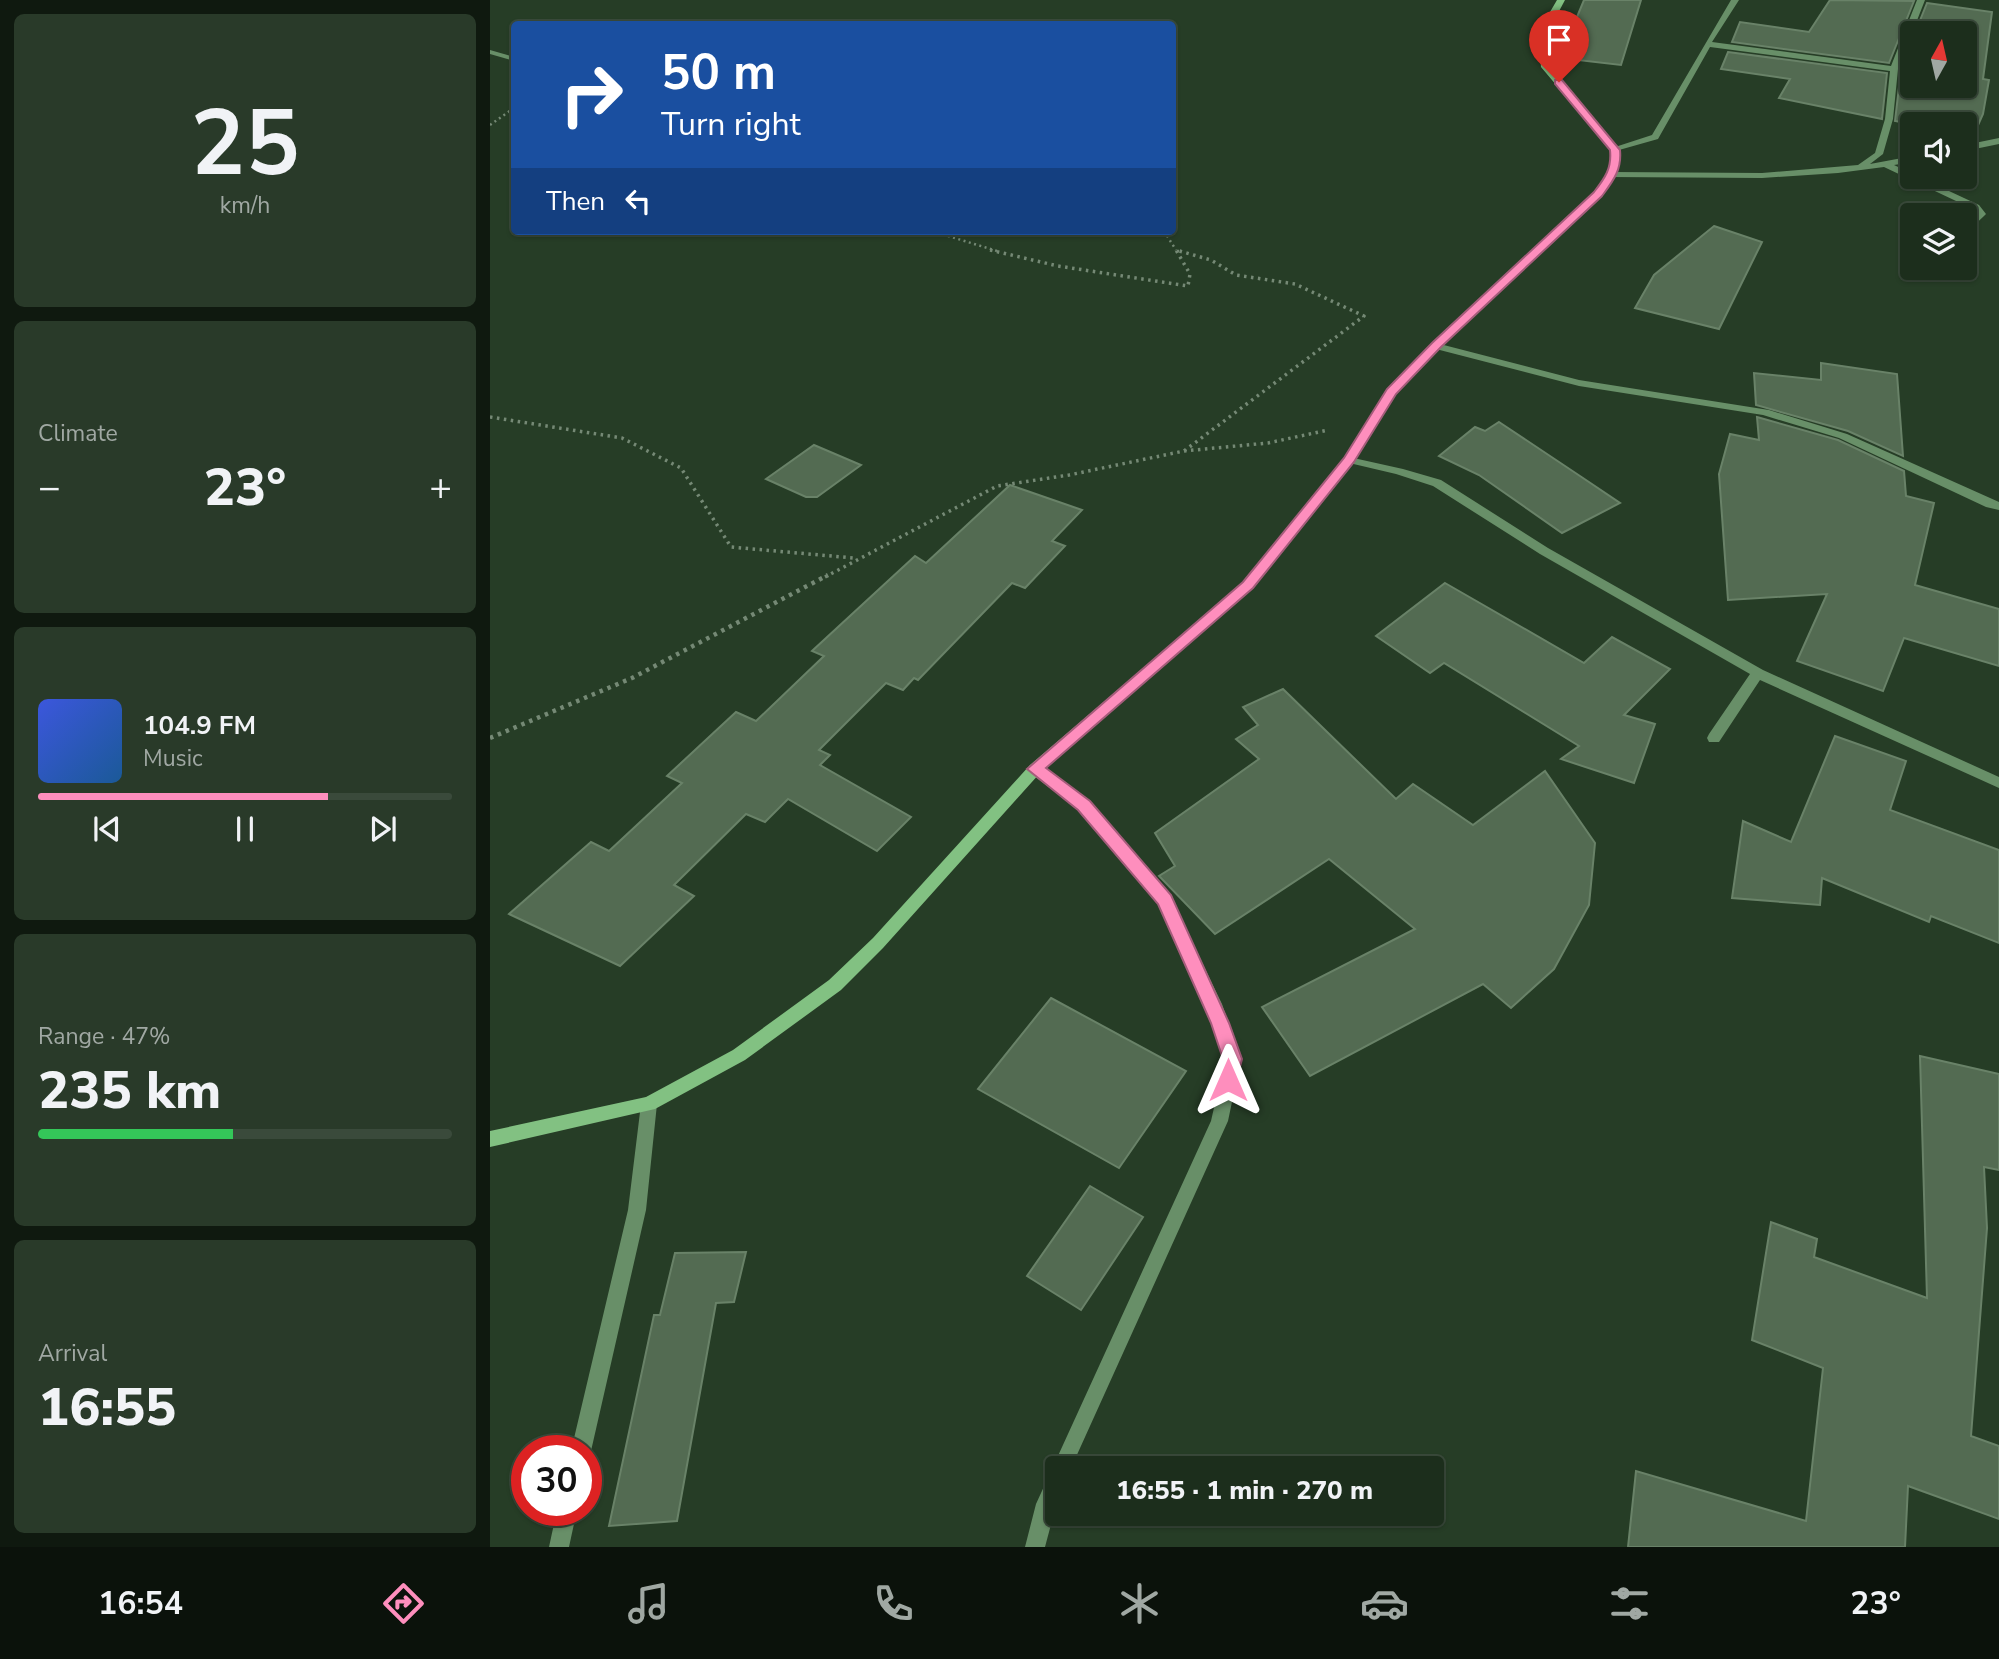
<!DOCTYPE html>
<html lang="en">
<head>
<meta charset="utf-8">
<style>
	:root { --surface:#1c2e1c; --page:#293a29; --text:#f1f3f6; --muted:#a0a8a3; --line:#3a4a3b; --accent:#fe8ebd }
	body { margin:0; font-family:"Nunito Sans",sans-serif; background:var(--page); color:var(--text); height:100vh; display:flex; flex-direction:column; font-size:26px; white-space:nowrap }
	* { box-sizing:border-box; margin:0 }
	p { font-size:23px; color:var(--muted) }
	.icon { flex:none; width:38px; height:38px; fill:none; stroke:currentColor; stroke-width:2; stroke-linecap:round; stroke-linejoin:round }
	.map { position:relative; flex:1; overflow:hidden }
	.panel { display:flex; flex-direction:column; gap:14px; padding:14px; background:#0f190f; width:490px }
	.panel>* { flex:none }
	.top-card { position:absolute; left:21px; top:21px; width:665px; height:214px; border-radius:7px; box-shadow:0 2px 5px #0004,0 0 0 2px var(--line); background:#1a4fa0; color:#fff; overflow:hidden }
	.needle { width:46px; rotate:8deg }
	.fabs { position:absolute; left:1410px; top:21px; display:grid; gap:14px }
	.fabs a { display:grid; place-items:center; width:77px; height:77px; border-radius:7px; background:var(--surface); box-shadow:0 2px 5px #0004,0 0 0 2px var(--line); font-size:35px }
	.speed { position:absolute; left:21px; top:1435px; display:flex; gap:14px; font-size:35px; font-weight:700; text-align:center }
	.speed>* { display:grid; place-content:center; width:91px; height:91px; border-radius:50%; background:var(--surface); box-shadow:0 2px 5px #0004,0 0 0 2px var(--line); line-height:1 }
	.speed .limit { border:10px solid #d22; background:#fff; color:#111 }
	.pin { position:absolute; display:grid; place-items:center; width:60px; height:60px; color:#fff; margin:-72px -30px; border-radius:50% 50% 50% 0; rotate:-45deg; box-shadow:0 0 7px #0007 }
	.pin .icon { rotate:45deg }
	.me { position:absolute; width:77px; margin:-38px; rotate:0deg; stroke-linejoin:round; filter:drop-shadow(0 0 5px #0008) }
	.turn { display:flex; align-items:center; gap:24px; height:147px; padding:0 35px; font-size:32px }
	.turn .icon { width:91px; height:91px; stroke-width:2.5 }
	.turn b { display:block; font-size:49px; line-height:60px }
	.then { display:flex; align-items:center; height:66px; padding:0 35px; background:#0003; gap:14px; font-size:26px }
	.big { font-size:52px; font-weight:800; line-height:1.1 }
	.panel .tile { flex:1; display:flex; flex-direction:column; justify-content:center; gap:10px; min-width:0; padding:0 24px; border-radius:10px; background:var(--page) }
	.panel .dial { align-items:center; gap:0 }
	.dial b { font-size:91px; line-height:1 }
	.song { display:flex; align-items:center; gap:21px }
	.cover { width:84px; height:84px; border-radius:10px; background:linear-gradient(135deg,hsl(230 70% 55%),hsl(210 70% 35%)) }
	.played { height:7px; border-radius:4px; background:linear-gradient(90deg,var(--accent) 70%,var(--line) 70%) }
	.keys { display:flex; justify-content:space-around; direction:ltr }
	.heat { display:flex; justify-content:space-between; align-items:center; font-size:38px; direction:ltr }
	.charge { height:10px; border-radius:5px; background:linear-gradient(90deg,#34c759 47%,var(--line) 0) }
	.trip { position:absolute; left:555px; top:1456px; width:399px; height:70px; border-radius:7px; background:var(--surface); box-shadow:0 2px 5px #0004,0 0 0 2px var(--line); font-weight:800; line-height:70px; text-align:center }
	.dock { display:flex; height:112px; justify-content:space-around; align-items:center; background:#0b120b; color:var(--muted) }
	.dock .icon { width:49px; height:49px }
	.dock .active { color:var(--accent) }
	.dock b { font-size:32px; color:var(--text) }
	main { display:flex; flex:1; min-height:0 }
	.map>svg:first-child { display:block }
	.building { fill:#536b52; stroke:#698268; stroke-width:2 }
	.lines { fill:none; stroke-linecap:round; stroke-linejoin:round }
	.path-far2 { stroke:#758975; stroke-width:2.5; stroke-dasharray:2 3.5; stroke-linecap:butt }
	.path-far1 { stroke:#758975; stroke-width:3.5; stroke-dasharray:2.5 4.5; stroke-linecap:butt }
	.path { stroke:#758975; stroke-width:4.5; stroke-dasharray:3.5 5; stroke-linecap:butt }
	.lane { fill:#688f68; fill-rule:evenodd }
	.street { fill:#688f68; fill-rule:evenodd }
	.secondary { fill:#82c182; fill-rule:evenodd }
	.route { fill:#fe8ebd; stroke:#a55c7b; stroke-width:2 }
</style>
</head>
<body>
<main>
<section class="panel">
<div class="tile dial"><b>25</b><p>km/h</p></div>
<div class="tile"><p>Climate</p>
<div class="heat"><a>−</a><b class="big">23°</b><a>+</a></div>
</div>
<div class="tile">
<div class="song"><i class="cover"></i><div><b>104.9 FM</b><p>Music</p></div></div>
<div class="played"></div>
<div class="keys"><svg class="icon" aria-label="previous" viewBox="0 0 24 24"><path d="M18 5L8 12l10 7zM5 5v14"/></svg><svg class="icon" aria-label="pause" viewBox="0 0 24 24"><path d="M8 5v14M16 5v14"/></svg><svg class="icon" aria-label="next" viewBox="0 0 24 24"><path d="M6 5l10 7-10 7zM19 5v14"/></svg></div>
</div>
<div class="tile"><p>Range · 47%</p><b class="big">235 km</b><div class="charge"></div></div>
<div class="tile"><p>Arrival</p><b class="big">16:55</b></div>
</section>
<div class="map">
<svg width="1509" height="1547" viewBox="0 0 1509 1547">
	<rect width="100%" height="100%" fill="#263d26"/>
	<g class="building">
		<path d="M1094,0H1151L1131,65L1070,58Z"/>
		<path d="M1340,0L1424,1L1399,63L1242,42L1250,22L1319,32Z"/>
		<path d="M1437,3L1502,12L1493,79L1499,80L1493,114L1481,141L1475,142V124H1423V153L1411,155L1421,124L1405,121L1411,70L1423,39V86H1475V33H1425Z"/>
		<path d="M1238,52L1397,73L1392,119L1289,98L1300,79L1231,69Z"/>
		<path d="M1224,226L1272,242L1229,329L1145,308L1164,275Z"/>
		<path d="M1331,363L1407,374L1413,456L1358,431L1266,405L1264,373L1331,380Z"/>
		<path d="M1267,417L1348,440L1414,471L1416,496L1444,503L1425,585L1509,609V666L1414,638L1393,691L1307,661L1337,594L1238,600L1229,474L1240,434L1269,440Z"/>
		<path d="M1009,422L1090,476L1130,503L1072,533L989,475L949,456L985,427L995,431Z"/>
		<path d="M324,445L371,465L327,497H316L276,479Z"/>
		<path d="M520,485L592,510L562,541L575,546L535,588L522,583L428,680L424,678L413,690L396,683L329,750L340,755L330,765L421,817L387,851L298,799L275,822L256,814L184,885L204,896L130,966L19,914L101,842L119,851L192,783L177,776L246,712L266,721L334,656L322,651L425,556L436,563Z"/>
		<path d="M955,583L1094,663L1122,637L1180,669L1134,715L1165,724L1144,783L1071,759L1089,746L954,663L940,673L886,636Z"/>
		<path d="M793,689L906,799L923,784L983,825L1055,771L1105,843L1099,905L1064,969L1021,1008L993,984L820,1076L772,1007L925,929L839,859L725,934L669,876L685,866L665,833L769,759L746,739L768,725L753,707Z"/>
		<path d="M1345,736L1416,761L1400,810L1509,850V943L1441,916L1439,922L1332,878L1330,905L1242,898L1253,821L1301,842Z"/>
		<path d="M561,998L696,1071L629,1168L488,1089Z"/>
		<path d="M1430,1056L1509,1074V1170L1494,1167L1497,1228L1481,1436L1509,1446V1519L1418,1486L1415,1547H1138L1146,1471L1316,1521L1333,1368L1262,1340L1281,1222L1327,1239L1324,1257L1437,1298Z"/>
		<path d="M600,1186L653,1217L591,1310L537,1276Z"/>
		<path d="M256,1252L244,1302L226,1303L187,1521L119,1526L164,1315H170L185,1253Z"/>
	</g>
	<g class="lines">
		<g class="path-far2">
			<path d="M0,125L24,108"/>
			<path d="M442,231L507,251"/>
			<path d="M674,231L686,250"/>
			<path d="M687,251H691"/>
		</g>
		<g class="path-far1">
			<path d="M0,417L132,438L191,468L241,547L363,558"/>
			<path d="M694,451L778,443L838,430"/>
			<path d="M335,577L507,486L579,475L694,451L874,316L805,284L746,275L721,260L686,250L700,274L698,286L568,266L500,250"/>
		</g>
		<path class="path" d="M0,738L142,678L338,575"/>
		<path class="lane" d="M0,50L24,57V61L0,54Z"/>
		<g class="street">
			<path d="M1241,0H1249L1222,42L1401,66L1427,0H1435L1408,69L1403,119L1393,154L1380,164L1423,156V162L1404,165L1423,174V177H1429L1489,205L1496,214L1494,216L1475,234V225L1486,214L1483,209L1394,167L1348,173L1272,178L1119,177L1118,175L1122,172L1272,173L1368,165L1385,153L1395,119L1400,71L1220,47L1168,139L1122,152V148L1162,135Z"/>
			<path d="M1509,138V144L1475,151V145Z"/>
			<path d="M946,343L1089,380L1279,410L1357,434L1509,502V510L1496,507L1349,438L1273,415L1089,386L942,348L941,346Z"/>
			<path d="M859,457L913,469L951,480L1058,548L1273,670L1509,777V788L1270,680L1229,742H1219L1217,738L1219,734L1260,674L1050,554L943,486L906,474L855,462L853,460Z"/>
			<path d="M545,764L599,802L680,896L732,1004L751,1059L738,1121L581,1468H567V1502L555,1547H535L546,1504L721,1121L735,1059L716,1004L669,904L589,810L540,773L538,769L540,765Z"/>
			<path d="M159,1096L165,1099L167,1104L156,1210L101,1451L96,1459V1451H81L138,1210L151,1104L153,1099Z"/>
			<path d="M67,1510H87L79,1547H59Z"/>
		</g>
		<path class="secondary" d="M1067,0H1075L1058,32L1056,47L1059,67L1129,150L1126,174L1111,196L950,348L905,394L863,462L762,588L550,773L393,948L351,990L255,1060L165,1109L0,1147V1131L156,1097L243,1050L339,980L383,938L540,765L754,582L854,458L897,390L942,344L1105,192C1115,179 1121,167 1121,150L1051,67L1049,39L1053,24Z"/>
	</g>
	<path class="route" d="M1065,80H1072L1130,150C1132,170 1123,181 1112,196L950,348L906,394L864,462L763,588L556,768L600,801L681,895L739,1023L752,1059L745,1086L738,1088L731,1086L728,1080L733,1059L721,1023L668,904L588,810L537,769L753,582L854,458L897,389L942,343L1104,192C1115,178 1122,168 1120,150L1065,84Z"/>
</svg>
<div class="fabs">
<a><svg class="needle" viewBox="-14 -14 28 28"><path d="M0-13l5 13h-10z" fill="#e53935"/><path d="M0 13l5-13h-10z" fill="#a0a8a3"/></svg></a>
<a><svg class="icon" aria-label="sound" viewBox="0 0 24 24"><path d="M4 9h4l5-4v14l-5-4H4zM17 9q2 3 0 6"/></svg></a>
<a><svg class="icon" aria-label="layers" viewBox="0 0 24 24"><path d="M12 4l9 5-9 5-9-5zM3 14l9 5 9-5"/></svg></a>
</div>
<div class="speed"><div class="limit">30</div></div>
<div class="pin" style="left:1069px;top:82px;background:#d93025"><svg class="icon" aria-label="arrive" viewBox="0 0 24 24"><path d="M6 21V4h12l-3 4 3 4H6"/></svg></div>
<svg class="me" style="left:738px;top:1080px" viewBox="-20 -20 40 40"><path d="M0-17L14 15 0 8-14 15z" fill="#fe8ebd" stroke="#fff" stroke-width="4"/></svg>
<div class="trip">16:55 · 1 min · 270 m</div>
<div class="top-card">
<div class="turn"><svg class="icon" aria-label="right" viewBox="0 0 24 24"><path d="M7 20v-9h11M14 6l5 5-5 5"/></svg><div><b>50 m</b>Turn right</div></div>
<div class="then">Then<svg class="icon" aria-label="left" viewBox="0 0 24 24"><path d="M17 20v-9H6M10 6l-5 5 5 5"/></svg></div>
</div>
</div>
</main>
<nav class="dock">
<b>16:54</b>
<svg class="icon active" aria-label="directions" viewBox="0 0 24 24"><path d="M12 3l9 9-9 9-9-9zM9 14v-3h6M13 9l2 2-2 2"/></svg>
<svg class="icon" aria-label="music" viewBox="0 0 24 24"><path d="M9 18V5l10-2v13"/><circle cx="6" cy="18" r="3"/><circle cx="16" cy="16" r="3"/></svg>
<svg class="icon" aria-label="phone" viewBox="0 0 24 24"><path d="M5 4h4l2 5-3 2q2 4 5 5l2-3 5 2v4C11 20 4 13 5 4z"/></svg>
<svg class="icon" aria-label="climate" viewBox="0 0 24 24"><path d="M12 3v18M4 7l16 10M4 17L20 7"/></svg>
<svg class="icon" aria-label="car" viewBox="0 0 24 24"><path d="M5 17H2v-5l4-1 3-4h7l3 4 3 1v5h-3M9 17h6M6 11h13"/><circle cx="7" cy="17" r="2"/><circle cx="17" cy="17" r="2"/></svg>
<svg class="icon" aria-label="filters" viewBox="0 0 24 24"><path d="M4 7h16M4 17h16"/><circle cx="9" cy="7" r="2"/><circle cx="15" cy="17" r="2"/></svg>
<b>23°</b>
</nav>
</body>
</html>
